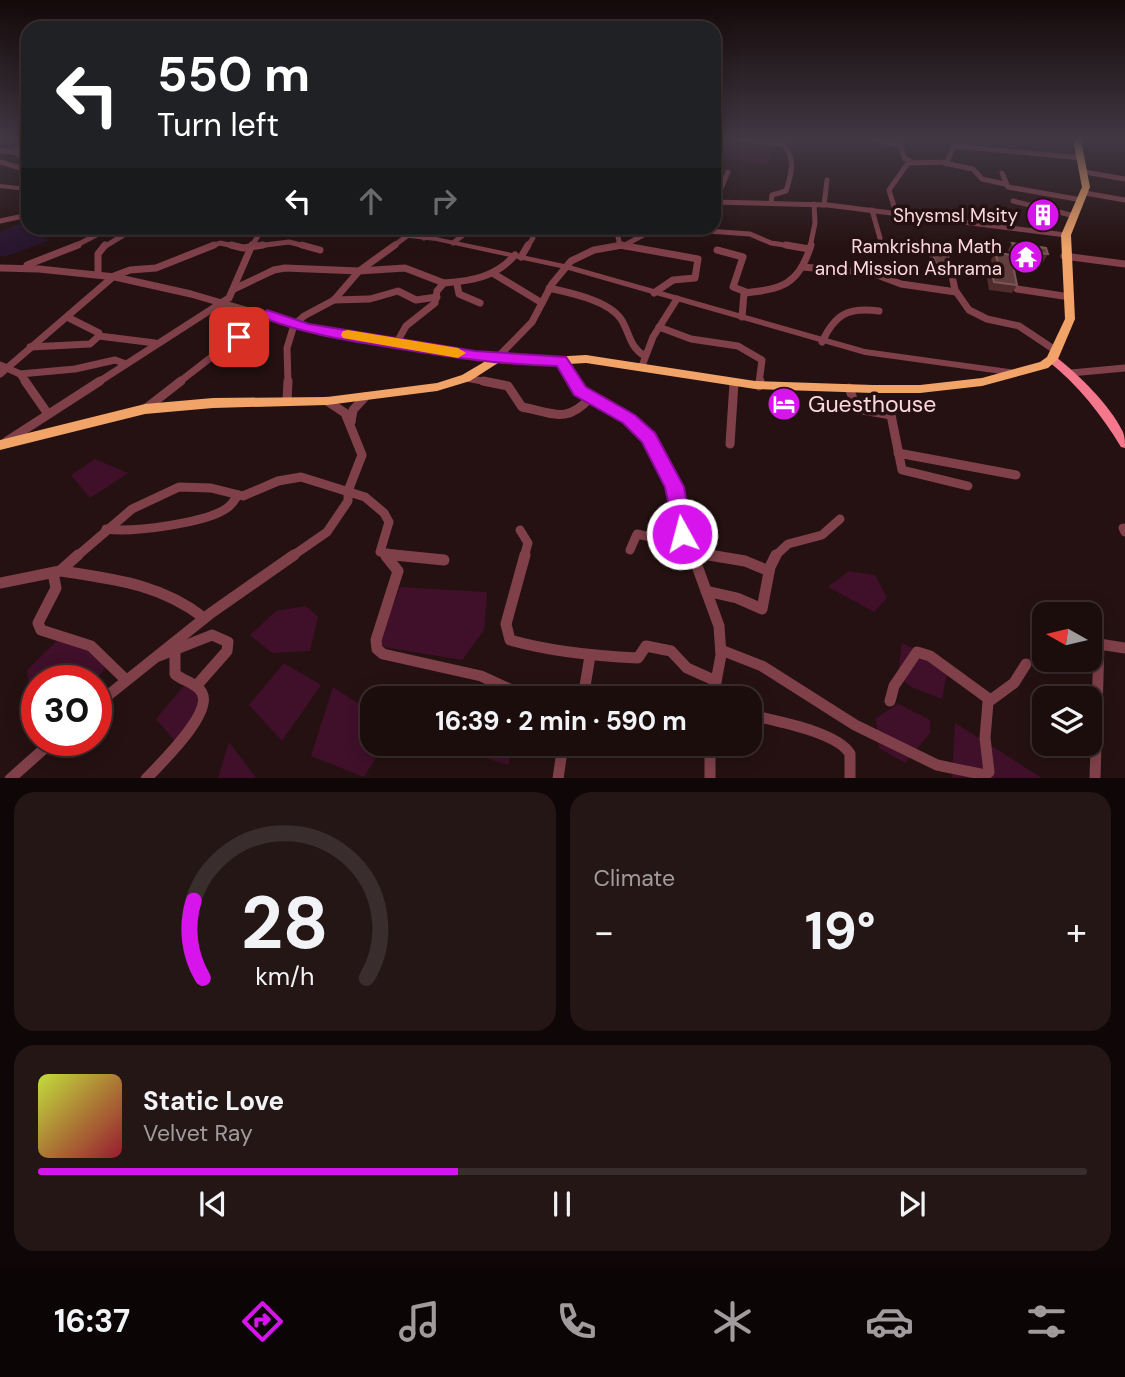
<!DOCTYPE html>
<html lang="en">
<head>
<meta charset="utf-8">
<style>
	:root { --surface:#1c0d0d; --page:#251616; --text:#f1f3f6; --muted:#a09c9d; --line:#3a2d2e; --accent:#d714eb }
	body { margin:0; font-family:"DM Sans",sans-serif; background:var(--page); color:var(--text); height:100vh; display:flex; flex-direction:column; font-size:26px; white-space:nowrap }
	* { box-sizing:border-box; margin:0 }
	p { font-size:23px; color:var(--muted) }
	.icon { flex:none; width:38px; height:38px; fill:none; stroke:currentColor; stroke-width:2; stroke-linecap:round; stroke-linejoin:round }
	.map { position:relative; height:778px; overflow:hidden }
	.drawer { display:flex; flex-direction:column; gap:14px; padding:14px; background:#0f0707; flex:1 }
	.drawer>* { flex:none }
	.guide { position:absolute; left:21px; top:21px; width:700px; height:214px; border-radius:21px; box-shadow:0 4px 18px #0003,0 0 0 2px var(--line); background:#202124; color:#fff; overflow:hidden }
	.needle { width:46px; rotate:278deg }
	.controls { position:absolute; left:1032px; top:602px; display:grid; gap:14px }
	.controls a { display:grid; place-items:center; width:70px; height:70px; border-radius:14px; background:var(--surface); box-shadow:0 4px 18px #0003,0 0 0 2px var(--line); font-size:35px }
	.speed { position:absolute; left:21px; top:665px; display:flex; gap:14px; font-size:35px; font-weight:700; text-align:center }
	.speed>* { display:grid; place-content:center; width:91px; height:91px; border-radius:50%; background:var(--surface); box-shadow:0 4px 18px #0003,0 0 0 2px var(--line); line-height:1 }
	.speed .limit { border:10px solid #d22; background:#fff; color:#111 }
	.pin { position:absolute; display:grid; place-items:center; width:60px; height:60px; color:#fff; margin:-30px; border-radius:14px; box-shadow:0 4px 10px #0006 }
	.me { position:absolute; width:77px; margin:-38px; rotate:353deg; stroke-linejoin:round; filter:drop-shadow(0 0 5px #0008) }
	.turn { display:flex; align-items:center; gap:24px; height:147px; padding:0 21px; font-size:32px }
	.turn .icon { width:91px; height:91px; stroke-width:2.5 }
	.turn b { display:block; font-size:49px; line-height:60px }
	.lanes { display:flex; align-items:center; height:66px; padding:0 21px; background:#0003; justify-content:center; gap:35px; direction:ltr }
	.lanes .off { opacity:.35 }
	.big { font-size:52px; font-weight:700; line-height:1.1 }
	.drawer .widget { flex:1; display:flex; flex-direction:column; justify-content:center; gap:10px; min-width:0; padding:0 24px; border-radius:21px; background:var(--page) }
	.drawer .dial { align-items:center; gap:0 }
	.dial svg { height:182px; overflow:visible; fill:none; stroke:var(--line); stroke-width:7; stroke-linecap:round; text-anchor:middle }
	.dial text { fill:var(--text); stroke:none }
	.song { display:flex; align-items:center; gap:21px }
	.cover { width:84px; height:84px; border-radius:10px; background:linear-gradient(135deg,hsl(70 70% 55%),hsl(350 70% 35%)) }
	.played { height:7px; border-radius:4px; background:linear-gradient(90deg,var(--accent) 40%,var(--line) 40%) }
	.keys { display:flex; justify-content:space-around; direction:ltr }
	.heat { display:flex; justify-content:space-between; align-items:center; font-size:38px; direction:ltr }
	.drawer .tiles { flex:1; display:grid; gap:14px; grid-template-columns:1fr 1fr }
	.widget:last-child { grid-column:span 2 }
	.trip { position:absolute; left:360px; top:686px; width:402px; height:70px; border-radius:21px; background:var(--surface); box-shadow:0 4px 18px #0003,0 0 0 2px var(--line); font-weight:700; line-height:70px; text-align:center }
	.menu { display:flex; height:112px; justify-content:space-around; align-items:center; background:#0b0505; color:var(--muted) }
	.menu .icon { width:49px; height:49px }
	.menu .current { color:var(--accent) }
	.menu b { font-size:32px; color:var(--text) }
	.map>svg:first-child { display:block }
	.green { fill:#28152e }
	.water { fill:#400f2a }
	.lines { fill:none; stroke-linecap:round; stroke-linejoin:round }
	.minor-far3 { stroke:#80404a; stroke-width:5 }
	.minor-far2 { stroke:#80404a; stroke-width:7 }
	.minor-far1 { stroke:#80404a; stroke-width:9 }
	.minor { stroke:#80404a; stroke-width:11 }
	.tertiary { fill:#80404a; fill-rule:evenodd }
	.secondary { fill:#f4778c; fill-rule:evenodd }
	.primary { fill:#f2a468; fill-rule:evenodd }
	.wall { fill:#512c2c }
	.building { fill:#633e3f; stroke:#7b5657; stroke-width:2 }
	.route { fill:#d714eb; stroke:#8c0d99; stroke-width:2 }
	.slow { fill:#f59e0b }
	.labels { text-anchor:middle; stroke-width:7; stroke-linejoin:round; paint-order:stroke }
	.far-poi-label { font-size:19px; fill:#fcd8db; stroke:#251111; text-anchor:end }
	.poi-label { font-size:23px; fill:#fcd8db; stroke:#251111; text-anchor:start }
</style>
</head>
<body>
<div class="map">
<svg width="1125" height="779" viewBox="0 0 1125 779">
	<rect width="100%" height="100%" fill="#251111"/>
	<path class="green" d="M19,224L50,240L4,257L0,256V232Z"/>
	<g class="water">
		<path d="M714,140H774L768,165L714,156Z"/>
		<path d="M95,459L128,473L90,498L71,475Z"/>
		<path d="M849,571L875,575L887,598L874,612L828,587Z"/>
		<path d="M400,587L487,592L484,630L462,660L377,646Z"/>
		<path d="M306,606L318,617L310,651L272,653L250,635L276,611Z"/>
		<path d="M60,638L85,644L106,668L94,681H37V711L30,696L27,670Z"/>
		<path d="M902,643L926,655L947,673L942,699L911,687L898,676Z"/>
		<path d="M284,663L321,685L282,741L249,705Z"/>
		<path d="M188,681L205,695L192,721L175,741L156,719Z"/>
		<path d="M333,687L373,713V744H384L364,777L311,756Z"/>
		<path d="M898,704L930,720V733L905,763L879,748L876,718Z"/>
		<path d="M955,723L1042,778L952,779Z"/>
		<path d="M229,742L256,778H218Z"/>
		<path d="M459,744H514L508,765L456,749Z"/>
	</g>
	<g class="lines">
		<g class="minor-far3">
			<path d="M745,140L784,144"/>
			<path d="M878,140L901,146L904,158L910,161"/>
			<path d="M0,151L14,152L28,160"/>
			<path d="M14,152L27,140"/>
			<path d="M0,162L28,170"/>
			<path d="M944,163L973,169L982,179L1005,184"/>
			<path d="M1085,172L1125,179"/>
			<path d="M1002,173L1008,187L1082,200"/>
			<path d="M1085,193L1125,200"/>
			<path d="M1013,201L1075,216"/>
			<path d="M714,202L828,205L1066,235"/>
			<path d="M771,203L772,195L786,191C793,169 796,158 780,140"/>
			<path d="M714,204L728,172"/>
			<path d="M824,205L827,180"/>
			<path d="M872,210L880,238"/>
			<path d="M896,213L889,190L908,163L947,162L954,146L1082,158"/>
			<path d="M0,221L28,215"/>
			<path d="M616,228L620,246L627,247"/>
			<path d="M665,228L750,234L771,243L798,247"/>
			<path d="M424,238L438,228"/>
			<path d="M453,243L472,228"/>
			<path d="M73,247L106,230"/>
			<path d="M104,247L135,228"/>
			<path d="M209,247L220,243L239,247"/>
			<path d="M249,247L289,242L309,247"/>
			<path d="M251,247L263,228"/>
			<path d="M392,247L407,236"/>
			<path d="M527,247L533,238L528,228"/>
			<path d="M611,247L625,245L656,228"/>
			<path d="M810,247L815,223L814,204"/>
		</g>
		<g class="minor-far2">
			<path d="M231,245L243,248L263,245"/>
			<path d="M302,245L320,250"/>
			<path d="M620,245L698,259L695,278L673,280L654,293"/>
			<path d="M786,245L809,249"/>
			<path d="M717,250L743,257L733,287L746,292"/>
			<path d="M1064,256L1125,264"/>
			<path d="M521,257L528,245"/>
			<path d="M949,261L955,290L969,310L987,319L1019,326L1055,350"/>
			<path d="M27,265L78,245"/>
			<path d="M802,267L872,273L901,284L956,292"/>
			<path d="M0,268L39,269L115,277L191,294L320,332L496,359L532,322L552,284L571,261L594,250L622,245"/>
			<path d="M98,274V254L105,245"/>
			<path d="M494,274L542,303"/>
			<path d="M457,284L459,294L480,303"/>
			<path d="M549,288C570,293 608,300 621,319C630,333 629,347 645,356"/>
			<path d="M234,289L274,270L285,268L359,271L405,268L444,283"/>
			<path d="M1017,289L1070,297"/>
			<path d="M334,300L370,299L398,291L416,300L437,297"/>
			<path d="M67,317L99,333V336L155,343"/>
			<path d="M742,317L744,293C782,289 799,285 811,245"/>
			<path d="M659,327L691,339L738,346L762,360L759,383"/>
			<path d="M397,342L406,326L435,303L437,291L444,283C472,281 496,277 515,255"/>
			<path d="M822,342C835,314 848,307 879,311"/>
			<path d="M30,347L90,344L99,336"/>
			<path d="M561,361L575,383"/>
			<path d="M0,365L20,374L26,383"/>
			<path d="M642,366L653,337L677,299"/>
			<path d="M1071,373L1125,368"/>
			<path d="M0,374L114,276L130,270L156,268L214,245"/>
			<path d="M20,374L75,369L115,360L126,364"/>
			<path d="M466,378L493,383"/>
			<path d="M97,383L229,298L252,245"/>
			<path d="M178,383L267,314"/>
			<path d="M288,383L287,348L294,325L304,316L334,300L359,271L395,245"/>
		</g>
		<g class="minor-far1">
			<path d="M25,381L48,414"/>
			<path d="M483,381L508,386L522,407C554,413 566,424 590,398"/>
			<path d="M574,381L580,391L629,419L649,438L674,487L682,534L694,557"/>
			<path d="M759,386L760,381"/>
			<path d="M849,388L857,409L891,415L902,470L968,486"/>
			<path d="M287,401L288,381"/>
			<path d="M145,409L181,381"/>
			<path d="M351,422L353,410L365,397"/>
			<path d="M7,441L100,381"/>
			<path d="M730,444L734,383"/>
			<path d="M898,453L1016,475"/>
			<path d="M1123,528L1125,532"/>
			<path d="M106,529C131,533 207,523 227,508C232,505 235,499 238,495"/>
			<path d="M520,530L528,543L524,557"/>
			<path d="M630,550L637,534L687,545"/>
			<path d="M690,552L720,557"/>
			<path d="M76,557L132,509L179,487L211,488L243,496L278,481L301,477L365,497L384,513L389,522L380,552L412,557"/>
			<path d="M291,557L327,532L348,501V491L362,455L345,413L327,401"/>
			<path d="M774,557L788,544L822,535L840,519"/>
		</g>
		<g class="minor">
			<path d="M394,555L444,560"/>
			<path d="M525,555L506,624L510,640C552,652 594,656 638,658L646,646L671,651L687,668L716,681"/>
			<path d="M693,555L719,626L721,655L713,698"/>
			<path d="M709,555L745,561L769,571"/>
			<path d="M386,556L398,571L376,640L377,649L383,654L481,676L516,692L571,696"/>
			<path d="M61,571C113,579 161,584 204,618"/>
			<path d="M53,573L56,588L38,623L41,630L91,646L126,680"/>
			<path d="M0,583L60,571L78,555"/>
			<path d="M706,591L737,598L762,609L770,567L776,555"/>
			<path d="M721,650L762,666L855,725L937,765L985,775L989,772L985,738L988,702L1014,683L1026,664"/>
			<path d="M159,656L212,635L228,642L227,651L197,685"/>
			<path d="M582,694L609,698"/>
			<path d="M570,698L584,692L590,656"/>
			<path d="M890,701L894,686L917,652L930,656L989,699"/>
			<path d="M96,705L211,613L294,555"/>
			<path d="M751,715C775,721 838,732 850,754V779"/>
			<path d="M710,744V779"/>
			<path d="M10,779L54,740"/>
			<path d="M146,779C160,764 213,714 202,693C197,683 183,681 175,674V650"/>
			<path d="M558,779L563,744"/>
			<path d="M1095,779L1099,644L1125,648"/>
		</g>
		<g class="tertiary">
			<path d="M0,184L28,187V191L0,188Z"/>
			<path d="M336,228H354L436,237L569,265L865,349L1016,370L1021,373L1016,376L865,355L565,269L436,241L339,230Z"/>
		</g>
		<path class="secondary" d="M1052,356L1056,357C1079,375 1110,405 1123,432C1125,437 1125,443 1125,448L1121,447C1101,414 1079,386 1048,361L1047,359Z"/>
		<path class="primary" d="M1073,140H1081L1090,187L1071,235L1075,319L1058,359L1048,368L982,386L920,393H873L755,389L586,363L550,365L498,363L470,381L437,391L327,405L213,408L145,414L0,450V440L145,404L213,398L327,397L437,383L462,375L496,355L550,357L586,355L755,381L873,385H920L982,378L1040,362L1047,357L1065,319L1061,235L1082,187Z"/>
	</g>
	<g class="wall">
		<path d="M1040,207L1051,215L1048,220L1040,219L1037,212Z"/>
		<path d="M1012,243L1048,254L1043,262L1012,258L1017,285L1012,293L989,290L987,278L991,270H993L991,260L995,252L1010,254L1008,250Z"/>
		<path d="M932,248L949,264L945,272L931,271L929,256Z"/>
	</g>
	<g class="building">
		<path d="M1040,207L1050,210L1051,215L1043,214Z"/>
		<path d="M1012,243L1046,248L1048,254L1016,250Z"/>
		<path d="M932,248L948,250L949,264L935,263Z"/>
		<path d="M995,252L1011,255L1017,285L994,282L991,270L1000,271Z"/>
	</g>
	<linearGradient id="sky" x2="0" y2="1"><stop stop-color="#140909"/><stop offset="0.56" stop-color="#403843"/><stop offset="1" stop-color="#403843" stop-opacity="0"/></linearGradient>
	<rect width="1125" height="249" fill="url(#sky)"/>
	<path class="route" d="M267,310L309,324L475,351L566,357L586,387L635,415L655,433L684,487L692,534L689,540L682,543L676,540L665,487L642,442L623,423L574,395L557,366C502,365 450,357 395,348C352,341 310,335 269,320L245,341H234L232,337L234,334Z"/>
	<path class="slow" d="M348,330L458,348L466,353L458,358L343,338L341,335L343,331Z"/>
	<defs>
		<symbol id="building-disc" viewBox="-11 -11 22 22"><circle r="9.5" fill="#d714eb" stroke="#251111"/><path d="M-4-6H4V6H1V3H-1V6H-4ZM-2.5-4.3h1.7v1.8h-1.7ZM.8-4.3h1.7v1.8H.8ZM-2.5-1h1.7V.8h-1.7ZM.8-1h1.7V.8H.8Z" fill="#fff"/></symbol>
		<symbol id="temple-disc" viewBox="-11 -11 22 22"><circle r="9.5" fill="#d714eb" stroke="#251111"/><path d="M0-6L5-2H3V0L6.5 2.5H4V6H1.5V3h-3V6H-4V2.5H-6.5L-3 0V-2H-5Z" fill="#fff"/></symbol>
		<symbol id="hotel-disc" viewBox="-11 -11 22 22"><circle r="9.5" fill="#d714eb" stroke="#251111"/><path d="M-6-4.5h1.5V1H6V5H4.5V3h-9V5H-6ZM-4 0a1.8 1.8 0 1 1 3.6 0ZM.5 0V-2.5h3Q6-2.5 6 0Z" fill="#fff"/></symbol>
	</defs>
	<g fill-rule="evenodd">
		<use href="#building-disc" x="1024" y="196" width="38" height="38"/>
		<use href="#temple-disc" x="1007" y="238" width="38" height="38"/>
		<use href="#hotel-disc" x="765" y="385" width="38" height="38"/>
	</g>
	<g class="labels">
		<g class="far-poi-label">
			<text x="1018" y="222">Shysmsl Msity</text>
			<text x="1002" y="253">Ramkrishna Math<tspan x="1002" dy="22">and Mission Ashrama</tspan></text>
		</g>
		<g class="poi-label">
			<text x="808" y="412">Guesthouse</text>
		</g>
	</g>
</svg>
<div class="controls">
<a><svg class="needle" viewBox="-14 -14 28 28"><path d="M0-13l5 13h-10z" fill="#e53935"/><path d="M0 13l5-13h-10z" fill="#a09c9d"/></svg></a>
<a><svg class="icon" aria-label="layers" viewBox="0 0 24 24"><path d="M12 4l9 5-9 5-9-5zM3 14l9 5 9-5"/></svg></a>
</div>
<div class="speed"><div class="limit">30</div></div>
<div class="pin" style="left:239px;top:337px;background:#d93025"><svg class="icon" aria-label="arrive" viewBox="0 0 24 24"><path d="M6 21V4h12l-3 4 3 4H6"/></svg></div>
<svg class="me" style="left:682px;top:534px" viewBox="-20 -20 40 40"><circle r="17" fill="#d714eb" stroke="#fff" stroke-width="3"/><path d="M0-11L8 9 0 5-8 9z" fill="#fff"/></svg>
<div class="trip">16:39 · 2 min · 590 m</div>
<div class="guide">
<div class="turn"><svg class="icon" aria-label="left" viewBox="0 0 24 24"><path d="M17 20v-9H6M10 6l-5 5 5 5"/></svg><div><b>550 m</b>Turn left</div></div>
<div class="lanes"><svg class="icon" aria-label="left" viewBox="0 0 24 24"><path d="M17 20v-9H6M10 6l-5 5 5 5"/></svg><svg class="icon off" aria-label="ahead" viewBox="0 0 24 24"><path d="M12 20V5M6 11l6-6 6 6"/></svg><svg class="icon off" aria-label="right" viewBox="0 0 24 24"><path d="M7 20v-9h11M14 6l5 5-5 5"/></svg></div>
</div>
</div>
<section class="drawer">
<div class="tiles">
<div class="widget dial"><svg viewBox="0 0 100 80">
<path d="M14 69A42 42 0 1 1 86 69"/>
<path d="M14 69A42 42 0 0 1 10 35" stroke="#d714eb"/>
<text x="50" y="56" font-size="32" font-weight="700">28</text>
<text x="50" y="72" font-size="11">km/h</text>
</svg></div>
<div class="widget"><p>Climate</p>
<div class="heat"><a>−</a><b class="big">19°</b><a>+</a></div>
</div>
<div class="widget">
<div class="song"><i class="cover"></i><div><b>Static Love</b><p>Velvet Ray</p></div></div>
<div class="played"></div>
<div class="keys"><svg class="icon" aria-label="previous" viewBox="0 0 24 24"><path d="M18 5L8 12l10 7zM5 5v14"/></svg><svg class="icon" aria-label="pause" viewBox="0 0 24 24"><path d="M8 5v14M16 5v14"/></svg><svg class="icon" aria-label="next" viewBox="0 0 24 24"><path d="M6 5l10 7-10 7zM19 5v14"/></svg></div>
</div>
</div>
</section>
<nav class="menu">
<b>16:37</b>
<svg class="icon current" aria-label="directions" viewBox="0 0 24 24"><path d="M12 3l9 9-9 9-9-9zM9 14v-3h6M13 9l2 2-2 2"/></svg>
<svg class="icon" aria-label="music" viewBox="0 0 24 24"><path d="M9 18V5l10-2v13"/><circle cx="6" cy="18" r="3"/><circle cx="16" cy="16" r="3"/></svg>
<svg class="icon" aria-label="phone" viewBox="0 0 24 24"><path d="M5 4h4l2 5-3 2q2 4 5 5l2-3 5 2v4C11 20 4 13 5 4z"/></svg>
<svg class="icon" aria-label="climate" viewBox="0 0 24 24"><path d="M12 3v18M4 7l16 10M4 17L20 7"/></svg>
<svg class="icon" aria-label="car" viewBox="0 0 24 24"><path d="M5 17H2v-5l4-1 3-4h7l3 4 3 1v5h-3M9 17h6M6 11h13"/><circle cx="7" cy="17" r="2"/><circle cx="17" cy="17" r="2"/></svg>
<svg class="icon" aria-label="filters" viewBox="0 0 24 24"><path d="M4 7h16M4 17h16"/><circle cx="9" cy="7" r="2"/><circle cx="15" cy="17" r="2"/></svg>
</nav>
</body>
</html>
